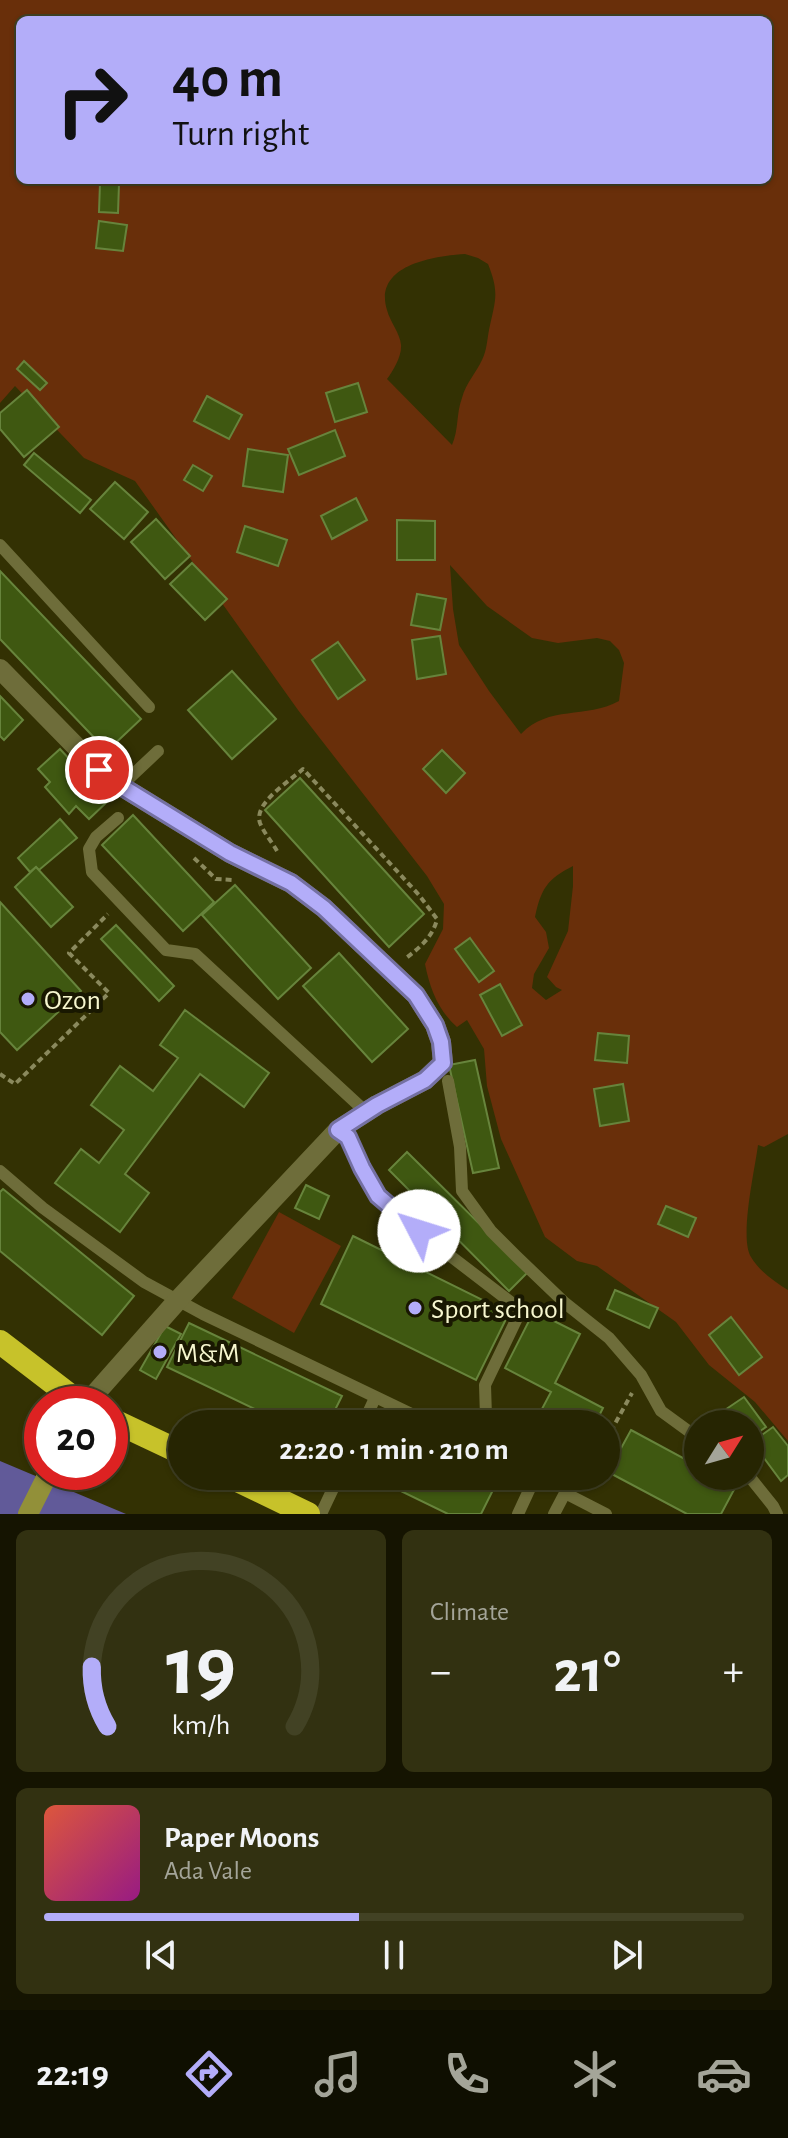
<!DOCTYPE html>
<html lang="en">
<head>
<meta charset="utf-8">
<style>
	:root { --surface:#262502; --page:#323111; --text:#f1f3f6; --muted:#a4a599; --line:#424224; --accent:#b3adf9 }
	body { margin:0; font-family:"Alegreya Sans",sans-serif; background:var(--page); color:var(--text); height:100vh; display:flex; flex-direction:column; font-size:30px; white-space:nowrap }
	* { box-sizing:border-box; margin:0 }
	p { font-size:26px; color:var(--muted) }
	.icon { flex:none; width:44px; height:44px; fill:none; stroke:currentColor; stroke-width:2; stroke-linecap:round; stroke-linejoin:round }
	.map { position:relative; height:1514px; overflow:hidden }
	.panel { display:flex; flex-direction:column; gap:16px; padding:16px; background:#151401; flex:1 }
	.panel>* { flex:none }
	.hud { position:absolute; left:16px; top:16px; width:756px; height:168px; border-radius:12px; box-shadow:0 2px 6px #0004,0 0 0 2px var(--line); background:#b3adf9; color:#111; overflow:hidden }
	.needle { width:52px; rotate:53deg }
	.controls { position:absolute; left:684px; top:1410px; display:grid; gap:16px }
	.controls a { display:grid; place-items:center; width:80px; height:80px; border-radius:50%; background:var(--surface); box-shadow:0 2px 6px #0004,0 0 0 2px var(--line); font-size:40px }
	.speed { position:absolute; left:24px; top:1386px; display:flex; gap:16px; font-size:40px; font-weight:700; text-align:center }
	.speed>* { display:grid; place-content:center; width:104px; height:104px; border-radius:50%; background:var(--surface); box-shadow:0 2px 6px #0004,0 0 0 2px var(--line); line-height:1 }
	.speed .limit { border:12px solid #d22; background:#fff; color:#111 }
	.pin { position:absolute; display:grid; place-items:center; width:68px; height:68px; color:#fff; margin:-34px; border:4px solid #fff; border-radius:50%; box-shadow:0 2px 8px #0007 }
	.me { position:absolute; width:88px; margin:-44px; rotate:310deg; stroke-linejoin:round; filter:drop-shadow(0 0 6px #0008) }
	.turn { display:flex; align-items:center; gap:28px; height:168px; padding:0 24px; font-size:36px }
	.turn .icon { width:104px; height:104px; stroke-width:2.5 }
	.turn b { display:block; font-size:56px; line-height:68px }
	.big { font-size:60px; font-weight:700; line-height:1.1 }
	.panel .widget { flex:1; display:flex; flex-direction:column; justify-content:center; gap:12px; min-width:0; padding:0 28px; border-radius:12px; background:var(--page) }
	.panel .dial { align-items:center; gap:0 }
	.dial svg { height:208px; overflow:visible; fill:none; stroke:var(--line); stroke-width:7; stroke-linecap:round; text-anchor:middle }
	.dial text { fill:var(--text); stroke:none }
	.song { display:flex; align-items:center; gap:24px }
	.cover { width:96px; height:96px; border-radius:12px; background:linear-gradient(135deg,hsl(10 70% 55%),hsl(310 70% 35%)) }
	.played { height:8px; border-radius:4px; background:linear-gradient(90deg,var(--accent) 45%,var(--line) 45%) }
	.keys { display:flex; justify-content:space-around; direction:ltr }
	.heat { display:flex; justify-content:space-between; align-items:center; font-size:44px; direction:ltr }
	.panel .tiles { flex:1; display:grid; gap:16px; grid-template-columns:1fr 1fr }
	.widget:last-child { grid-column:span 2 }
	.trip { position:absolute; left:168px; top:1410px; width:452px; height:80px; border-radius:40px; background:var(--surface); box-shadow:0 2px 6px #0004,0 0 0 2px var(--line); font-weight:700; line-height:80px; text-align:center }
	.menu { display:flex; height:128px; justify-content:space-around; align-items:center; background:#0f0f01; color:var(--muted) }
	.menu .icon { width:56px; height:56px }
	.menu .current { color:var(--accent) }
	.menu b { font-size:36px; color:var(--text) }
	.map>svg:first-child { display:block }
	.green { fill:#692f0a; fill-rule:evenodd }
	.water { fill:#615a99 }
	.building { fill:#3f5811; stroke:#67843c; stroke-width:2 }
	.lines { fill:none; stroke-linecap:round; stroke-linejoin:round }
	.path { stroke:#8a895d; stroke-width:4; stroke-dasharray:6 4; stroke-linecap:butt }
	.lane { stroke:#6e6d3a; stroke-width:12 }
	.street { stroke:#6e6d3a; stroke-width:20 }
	.secondary { stroke:#929039; stroke-width:20 }
	.highway { stroke:#c7c22a; stroke-width:24 }
	.route-casing { stroke:#7470a2; stroke-width:20 }
	.route { stroke:#b3adf9; stroke-width:14 }
	.poi-dot { fill:#b3adf9; stroke:#191801; stroke-width:3 }
	.labels { text-anchor:middle; stroke-width:8; stroke-linejoin:round; paint-order:stroke }
	.poi-label { font-size:28px; fill:#f7f7cf; stroke:#191801; text-anchor:start }
</style>
</head>
<body>
<div class="map">
<svg width="788" height="1514" viewBox="0 0 788 1514">
	<rect width="100%" height="100%" fill="#333103"/>
	<g class="green">
		<path d="M0,0H788V1134L764,1147L758,1145C755,1169 739,1238 751,1257C759,1271 775,1282 788,1290V1441L755,1402L709,1365L676,1322L597,1266L577,1261L545,1237L501,1139L487,1086L484,1049L467,1020L457,1027C438,1010 430,989 425,964L443,929L444,904L427,876L298,710L135,481L84,458L15,386L0,403ZM20,20H768V180H20ZM465,254L478,258L488,264C500,294 495,300 489,330C487,340 487,350 482,360C476,373 466,383 462,398C456,414 459,429 452,445L387,379C393,371 402,356 401,345C400,333 390,322 387,310C373,265 434,256 465,254ZM450,565L487,606L532,638L558,643L597,638L610,641L619,650L624,663L619,701C586,719 548,705 521,734L489,691L459,645L453,609ZM573,866V886L568,931L547,977L556,987L562,990L546,1000L532,988L534,974L549,948L546,932L535,917C541,889 547,879 573,866Z"/>
		<path d="M279,1212L341,1246L294,1333L232,1298Z"/>
	</g>
	<path class="water" d="M0,1461L126,1514H0Z"/>
	<g class="building">
		<path d="M100,183L119,184L118,213L99,212Z"/>
		<path d="M99,221L127,225L123,251L96,248Z"/>
		<path d="M24,361L47,383L40,390L17,369Z"/>
		<path d="M358,383L367,412L335,422L326,393Z"/>
		<path d="M27,390L59,427L24,457L0,429V413Z"/>
		<path d="M207,396L242,415L229,439L194,421Z"/>
		<path d="M335,430L345,456L299,475L288,449Z"/>
		<path d="M248,449L288,455L283,492L243,486Z"/>
		<path d="M34,453L91,500L80,513L24,465Z"/>
		<path d="M193,465L212,476L203,491L184,480Z"/>
		<path d="M115,482L148,512L124,539L90,509Z"/>
		<path d="M356,498L367,520L332,539L321,516Z"/>
		<path d="M156,519L190,556L165,579L131,542Z"/>
		<path d="M397,520L435,521V560H397Z"/>
		<path d="M245,526L287,540L278,566L237,552Z"/>
		<path d="M192,563L227,599L205,620L170,584Z"/>
		<path d="M0,571L141,719L107,751L0,639Z"/>
		<path d="M417,594L446,599L440,630L411,625Z"/>
		<path d="M440,636L446,674L417,679L412,640Z"/>
		<path d="M338,642L365,680L338,699L312,660Z"/>
		<path d="M232,671L276,719L232,759L188,710Z"/>
		<path d="M0,696L23,720L4,740L0,736Z"/>
		<path d="M60,749L108,801L89,819L76,806L69,814L45,787L50,782L38,769Z"/>
		<path d="M442,750L465,773L446,793L423,769Z"/>
		<path d="M300,778L424,914L389,947L265,810Z"/>
		<path d="M133,815L214,902L183,931L102,845Z"/>
		<path d="M60,819L77,838L39,870L36,867L30,872L18,858Z"/>
		<path d="M36,867L73,907L51,927L15,887Z"/>
		<path d="M235,885L311,968L278,999L202,915Z"/>
		<path d="M0,902L81,991L17,1050L0,1032Z"/>
		<path d="M116,925L174,986L159,1001L101,939Z"/>
		<path d="M470,938L494,971L479,982L455,949Z"/>
		<path d="M339,953L408,1029L372,1062L303,986Z"/>
		<path d="M500,984L522,1025L502,1036L480,995Z"/>
		<path d="M185,1010L269,1073L244,1107L200,1074L125,1174L149,1193L120,1232L55,1183L81,1149L99,1163L124,1130L91,1105L120,1066L153,1091L178,1058L160,1045Z"/>
		<path d="M598,1033L629,1036L627,1063L595,1060Z"/>
		<path d="M475,1060L499,1168L473,1173L449,1065Z"/>
		<path d="M623,1084L629,1121L600,1126L594,1089Z"/>
		<path d="M407,1152L528,1272L509,1291L389,1170Z"/>
		<path d="M306,1185L329,1196L319,1219L295,1208Z"/>
		<path d="M3,1189L134,1296L102,1335L0,1251V1192Z"/>
		<path d="M666,1206L696,1218L688,1237L658,1224Z"/>
		<path d="M353,1236L509,1313L476,1380L321,1304Z"/>
		<path d="M615,1290L658,1308L649,1328L607,1309Z"/>
		<path d="M534,1311L580,1334L555,1383L603,1408L595,1424H534L551,1392L505,1368Z"/>
		<path d="M731,1317L762,1357L739,1375L709,1335Z"/>
		<path d="M189,1323L342,1396L328,1424H286L167,1367Z"/>
		<path d="M165,1326L181,1334L156,1379L140,1370Z"/>
		<path d="M744,1397L766,1427L750,1438V1424H717L713,1418Z"/>
		<path d="M773,1427L788,1446V1475L781,1481L752,1442Z"/>
		<path d="M631,1430L698,1466V1476H717L736,1486L721,1514H687L608,1472Z"/>
		<path d="M376,1476H479L496,1484L481,1514H448L374,1478Z"/>
	</g>
	<g class="lines">
		<g class="path">
			<path d="M277,851C272,842 264,833 260,823C253,803 290,781 303,769L419,895L437,919C433,937 419,948 405,959"/>
			<path d="M194,858L216,879L233,880"/>
			<path d="M0,1074L15,1084L109,993L69,953L108,914"/>
			<path d="M606,1440L632,1393"/>
		</g>
		<g class="lane">
			<path d="M0,545L149,707"/>
			<path d="M121,786L158,751"/>
			<path d="M118,818L96,837L89,849L92,872L166,950L195,954L366,1112"/>
			<path d="M448,1081L460,1147L462,1191L491,1231L516,1256L565,1303L609,1338L641,1375L661,1411L698,1438"/>
			<path d="M338,1130L348,1137L362,1168L378,1196L440,1248L521,1310L485,1385L486,1417L493,1424"/>
			<path d="M0,1171L43,1208L144,1282L203,1314L432,1424"/>
			<path d="M363,1424L375,1398"/>
			<path d="M749,1476L773,1506L777,1514"/>
			<path d="M321,1514L339,1476"/>
			<path d="M518,1514L531,1486L524,1476"/>
			<path d="M554,1514L565,1493L606,1514"/>
		</g>
		<path class="street" d="M0,669L99,770L121,786L230,853L291,883L324,908L416,995L435,1025L441,1042L443,1063L425,1080L377,1105L338,1130L178,1300L86,1404"/>
		<path class="secondary" d="M28,1514L49,1472"/>
		<g class="highway">
			<path d="M0,1342L81,1404"/>
			<path d="M110,1419L182,1453"/>
			<path d="M229,1476L308,1514"/>
		</g>
	</g>
	<g class="lines">
		<defs>
			<path id="route" d="M99,770L121,786L230,853L291,883L324,908L416,995L435,1025L441,1042L443,1063L425,1080L377,1105L338,1130L348,1137L362,1168L378,1196L419,1231"/>
		</defs>
		<use href="#route" class="route-casing"/>
		<use href="#route" class="route"/>
	</g>
	<g class="poi-dot">
		<circle cx="28" cy="999" r="8"/>
		<circle cx="415" cy="1308" r="8"/>
		<circle cx="160" cy="1352" r="8"/>
	</g>
	<g class="labels">
		<g class="poi-label">
			<text x="44" y="1009">Ozon</text>
			<text x="431" y="1318">Sport school</text>
			<text x="176" y="1362">M&amp;M</text>
		</g>
	</g>
</svg>
<div class="controls">
<a><svg class="needle" viewBox="-14 -14 28 28"><path d="M0-13l5 13h-10z" fill="#e53935"/><path d="M0 13l5-13h-10z" fill="#a4a599"/></svg></a>
</div>
<div class="speed"><div class="limit">20</div></div>
<div class="pin" style="left:99px;top:770px;background:#d93025"><svg class="icon" aria-label="arrive" viewBox="0 0 24 24"><path d="M6 21V4h12l-3 4 3 4H6"/></svg></div>
<svg class="me" style="left:419px;top:1231px" viewBox="-20 -20 40 40"><circle r="19" fill="#fff"/><path d="M0-13L10 11 0 6-10 11z" fill="#b3adf9"/></svg>
<div class="trip">22:20 · 1 min · 210 m</div>
<div class="hud">
<div class="turn"><svg class="icon" aria-label="right" viewBox="0 0 24 24"><path d="M7 20v-9h11M14 6l5 5-5 5"/></svg><div><b>40 m</b>Turn right</div></div>
</div>
</div>
<section class="panel">
<div class="tiles">
<div class="widget dial"><svg viewBox="0 0 100 80">
<path d="M14 69A42 42 0 1 1 86 69"/>
<path d="M14 69A42 42 0 0 1 8 46" stroke="#b3adf9"/>
<text x="50" y="56" font-size="32" font-weight="700">19</text>
<text x="50" y="72" font-size="11">km/h</text>
</svg></div>
<div class="widget"><p>Climate</p>
<div class="heat"><a>−</a><b class="big">21°</b><a>+</a></div>
</div>
<div class="widget">
<div class="song"><i class="cover"></i><div><b>Paper Moons</b><p>Ada Vale</p></div></div>
<div class="played"></div>
<div class="keys"><svg class="icon" aria-label="previous" viewBox="0 0 24 24"><path d="M18 5L8 12l10 7zM5 5v14"/></svg><svg class="icon" aria-label="pause" viewBox="0 0 24 24"><path d="M8 5v14M16 5v14"/></svg><svg class="icon" aria-label="next" viewBox="0 0 24 24"><path d="M6 5l10 7-10 7zM19 5v14"/></svg></div>
</div>
</div>
</section>
<nav class="menu">
<b>22:19</b>
<svg class="icon current" aria-label="directions" viewBox="0 0 24 24"><path d="M12 3l9 9-9 9-9-9zM9 14v-3h6M13 9l2 2-2 2"/></svg>
<svg class="icon" aria-label="music" viewBox="0 0 24 24"><path d="M9 18V5l10-2v13"/><circle cx="6" cy="18" r="3"/><circle cx="16" cy="16" r="3"/></svg>
<svg class="icon" aria-label="phone" viewBox="0 0 24 24"><path d="M5 4h4l2 5-3 2q2 4 5 5l2-3 5 2v4C11 20 4 13 5 4z"/></svg>
<svg class="icon" aria-label="climate" viewBox="0 0 24 24"><path d="M12 3v18M4 7l16 10M4 17L20 7"/></svg>
<svg class="icon" aria-label="car" viewBox="0 0 24 24"><path d="M5 17H2v-5l4-1 3-4h7l3 4 3 1v5h-3M9 17h6M6 11h13"/><circle cx="7" cy="17" r="2"/><circle cx="17" cy="17" r="2"/></svg>
</nav>
</body>
</html>
